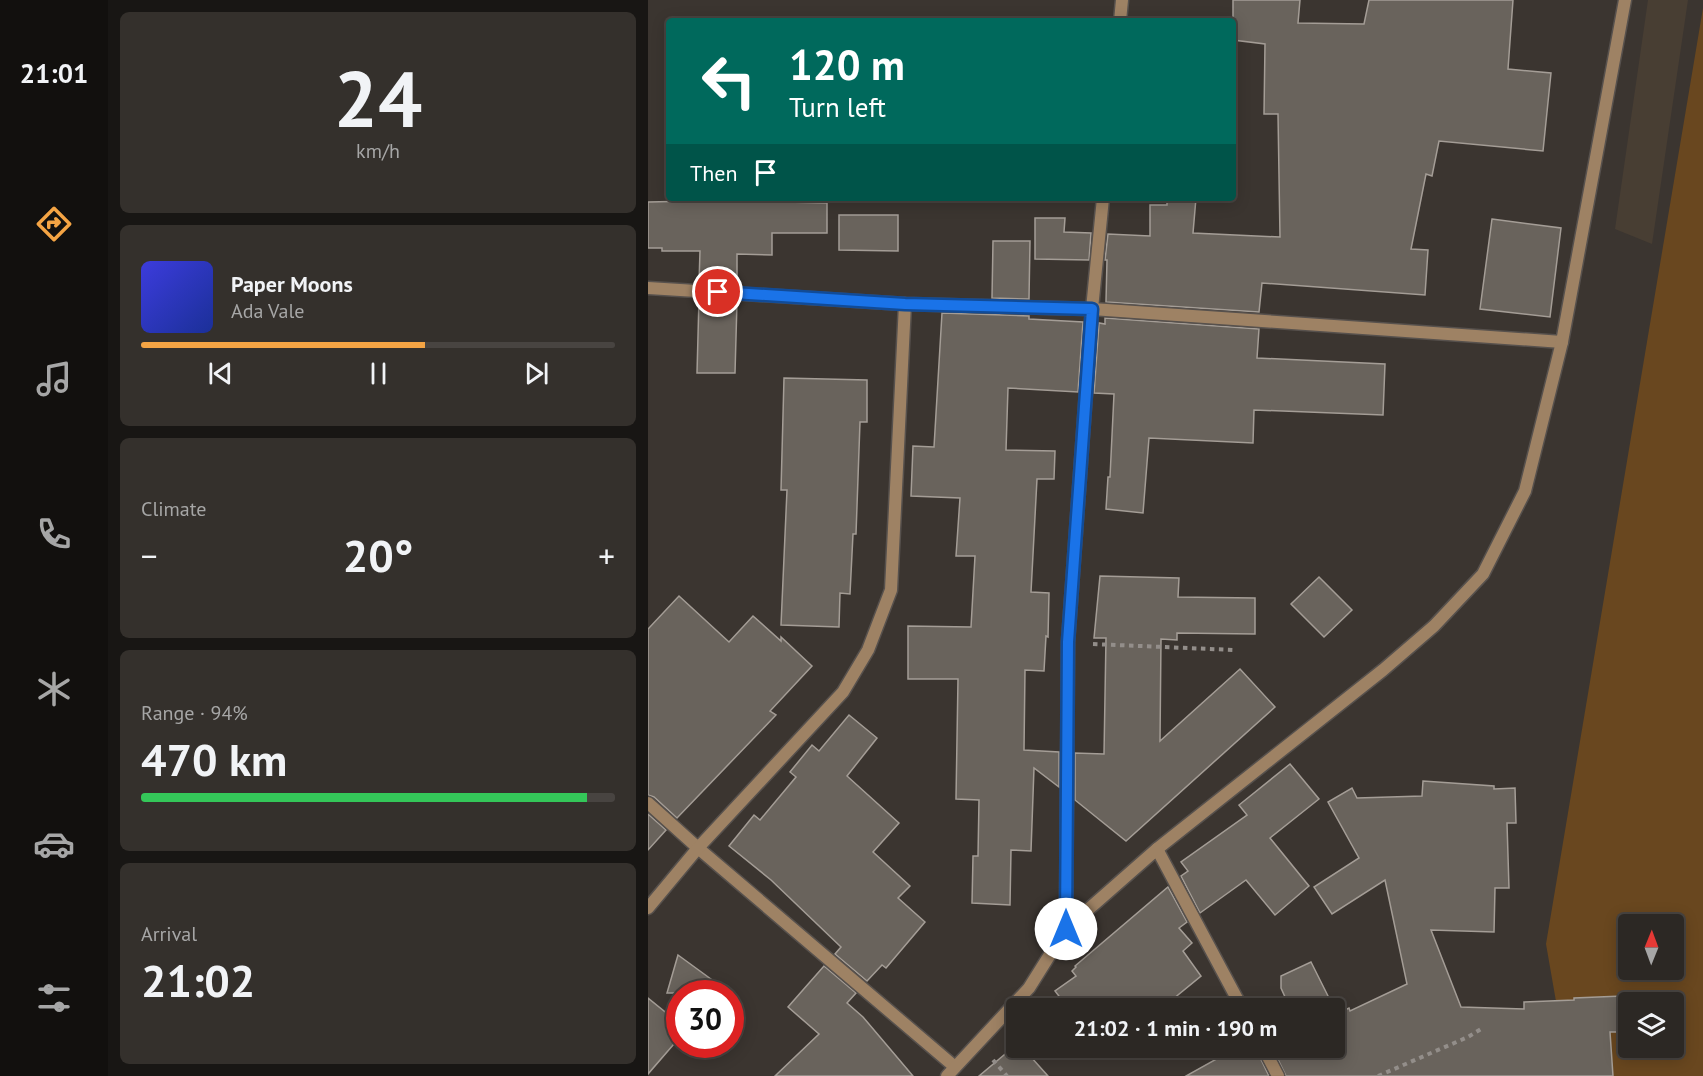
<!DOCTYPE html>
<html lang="en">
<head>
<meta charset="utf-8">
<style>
	:root { --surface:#2c2824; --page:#34302c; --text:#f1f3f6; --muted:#a6a6a6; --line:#484441; --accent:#f4a444 }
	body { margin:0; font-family:"PT Sans",sans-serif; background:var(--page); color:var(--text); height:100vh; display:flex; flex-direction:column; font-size:22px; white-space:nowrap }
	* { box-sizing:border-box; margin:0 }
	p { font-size:20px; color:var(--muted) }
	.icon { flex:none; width:33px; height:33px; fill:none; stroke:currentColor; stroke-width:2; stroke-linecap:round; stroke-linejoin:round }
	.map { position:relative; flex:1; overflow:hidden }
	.panel { display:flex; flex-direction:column; gap:12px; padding:12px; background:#181614; width:540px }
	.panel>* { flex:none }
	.hud { position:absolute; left:18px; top:18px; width:570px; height:183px; border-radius:6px; box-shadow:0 3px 15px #0003,0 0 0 2px var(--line); background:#00695c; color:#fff; overflow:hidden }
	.needle { width:39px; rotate:1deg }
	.tools { position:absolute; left:970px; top:914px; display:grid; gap:12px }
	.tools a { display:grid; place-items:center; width:66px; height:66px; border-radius:6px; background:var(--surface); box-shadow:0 3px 15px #0003,0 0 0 2px var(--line); font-size:30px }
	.speed { position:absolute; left:18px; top:980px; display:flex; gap:12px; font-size:30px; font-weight:700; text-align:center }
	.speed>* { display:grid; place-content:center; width:78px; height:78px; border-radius:50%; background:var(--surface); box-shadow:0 3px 15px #0003,0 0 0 2px var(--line); line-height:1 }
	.speed .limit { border:9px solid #d22; background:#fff; color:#111 }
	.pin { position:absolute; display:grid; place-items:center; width:51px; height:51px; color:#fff; margin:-26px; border:3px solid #fff; border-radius:50%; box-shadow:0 2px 6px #0007 }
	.me { position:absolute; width:66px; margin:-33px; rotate:0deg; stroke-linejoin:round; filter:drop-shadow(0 0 4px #0008) }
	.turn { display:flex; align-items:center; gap:21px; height:126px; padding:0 24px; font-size:27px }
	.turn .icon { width:78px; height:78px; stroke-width:2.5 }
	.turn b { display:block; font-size:42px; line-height:51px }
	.then { display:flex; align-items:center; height:57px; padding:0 24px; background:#0003; gap:12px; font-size:22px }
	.big { font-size:45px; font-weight:700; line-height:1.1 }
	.panel .widget { flex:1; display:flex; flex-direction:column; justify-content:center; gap:9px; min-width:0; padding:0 21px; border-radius:9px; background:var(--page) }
	.panel .dial { align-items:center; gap:0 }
	.dial b { font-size:78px; line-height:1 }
	.song { display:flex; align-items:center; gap:18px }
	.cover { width:72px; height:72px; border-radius:9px; background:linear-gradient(135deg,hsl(240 70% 55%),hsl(230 70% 35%)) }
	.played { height:6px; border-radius:3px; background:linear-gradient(90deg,var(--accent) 60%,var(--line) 60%) }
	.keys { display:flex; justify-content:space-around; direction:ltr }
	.heat { display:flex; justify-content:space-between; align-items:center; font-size:33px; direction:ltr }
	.charge { height:9px; border-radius:4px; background:linear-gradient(90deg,#34c759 94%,var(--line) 0) }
	.trip { position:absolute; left:358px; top:998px; width:339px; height:60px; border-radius:6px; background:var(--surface); box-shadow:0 3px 15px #0003,0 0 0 2px var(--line); font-weight:700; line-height:60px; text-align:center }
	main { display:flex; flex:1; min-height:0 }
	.dock { display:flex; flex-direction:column; width:108px; justify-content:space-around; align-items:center; background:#12100e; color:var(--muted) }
	.dock .icon { width:42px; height:42px }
	.dock .selected { color:var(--accent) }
	.dock b { font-size:27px; color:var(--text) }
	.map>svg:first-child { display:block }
	.built { fill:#483e33 }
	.water { fill:#69471f; fill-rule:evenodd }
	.building { fill:#69635c; stroke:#a49d96; stroke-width:1.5 }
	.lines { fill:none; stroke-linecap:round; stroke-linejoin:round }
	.street-casing { stroke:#57514d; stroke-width:15 }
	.path { stroke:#938e8a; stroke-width:4; stroke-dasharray:4.5 4.5; stroke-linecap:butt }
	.street { stroke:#9e8264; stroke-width:12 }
	.route-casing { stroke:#114b97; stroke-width:15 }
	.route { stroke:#1a73e8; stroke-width:10 }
</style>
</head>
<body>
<main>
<nav class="dock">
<b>21:01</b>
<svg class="icon selected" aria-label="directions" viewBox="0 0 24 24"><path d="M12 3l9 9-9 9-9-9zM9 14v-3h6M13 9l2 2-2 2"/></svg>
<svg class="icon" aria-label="music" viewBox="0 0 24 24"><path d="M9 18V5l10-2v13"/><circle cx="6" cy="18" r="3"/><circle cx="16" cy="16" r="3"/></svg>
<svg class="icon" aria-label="phone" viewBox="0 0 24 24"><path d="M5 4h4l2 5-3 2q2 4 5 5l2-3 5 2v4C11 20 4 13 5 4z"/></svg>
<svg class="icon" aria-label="climate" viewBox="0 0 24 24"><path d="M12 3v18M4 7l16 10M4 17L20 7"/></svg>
<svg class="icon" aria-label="car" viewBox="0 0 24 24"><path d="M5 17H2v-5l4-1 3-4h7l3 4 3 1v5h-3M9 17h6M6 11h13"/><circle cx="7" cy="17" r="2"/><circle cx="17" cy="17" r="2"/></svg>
<svg class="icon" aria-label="filters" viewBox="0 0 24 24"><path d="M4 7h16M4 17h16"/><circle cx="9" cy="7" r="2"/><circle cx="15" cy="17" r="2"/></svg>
</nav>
<section class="panel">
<div class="widget dial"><b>24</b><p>km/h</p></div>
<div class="widget">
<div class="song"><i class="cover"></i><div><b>Paper Moons</b><p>Ada Vale</p></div></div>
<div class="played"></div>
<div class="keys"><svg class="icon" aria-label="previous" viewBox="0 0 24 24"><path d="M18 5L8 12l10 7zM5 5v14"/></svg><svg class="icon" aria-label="pause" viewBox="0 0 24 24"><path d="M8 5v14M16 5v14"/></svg><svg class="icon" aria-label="next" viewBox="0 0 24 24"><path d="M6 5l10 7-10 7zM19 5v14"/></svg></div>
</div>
<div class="widget"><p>Climate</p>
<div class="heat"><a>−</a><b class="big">20°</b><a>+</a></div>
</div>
<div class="widget"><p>Range · 94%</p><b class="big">470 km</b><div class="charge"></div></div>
<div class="widget"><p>Arrival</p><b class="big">21:02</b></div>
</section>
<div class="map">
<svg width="1055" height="1076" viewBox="0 0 1055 1076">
	<rect width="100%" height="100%" fill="#3b3530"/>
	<path class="built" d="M1000,0H1040L1004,244L967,229Z"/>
	<path class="water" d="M1055,8V1076H921L898,944ZM981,924H1026V969H981ZM981,1002H1026V1047H981Z"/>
	<g class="building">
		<path d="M585,0H652L650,23L716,24L721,0H865L860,69L903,73L895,151L791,141L784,176L778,174L763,249L780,250L777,295L614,283L611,312L458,302L459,260H457L460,234L502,236V205H519V198H548L545,233L632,237L630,114H616L617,44L585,40Z"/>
		<path d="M93,198H137V202L179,203V233H124V255L89,254V285L51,283L52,251H14V248H0V202L93,200Z"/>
		<path d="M191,215H250V251L191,250Z"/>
		<path d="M387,218H417L416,232L443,233L441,260L387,259Z"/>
		<path d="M844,219L913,228L902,317L832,309Z"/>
		<path d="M345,241H382L381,299L344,298Z"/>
		<path d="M51,299L89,302L87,373H49Z"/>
		<path d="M294,313L381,316V319L435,322L430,392L360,388L358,450L407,451L406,479H389L383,592L401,593L400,637L398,636L396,671L377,670L376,750L411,752V787L386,768L383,851L363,850L362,905L324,903L325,856H330L331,800L308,799L310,679H260V626L323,627L327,556H308L312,498L263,496L265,446L286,447Z"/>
		<path d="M457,318L611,329L609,358L737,364L735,415L606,410L605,443L501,438L495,513L458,509L460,477H462L466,394L446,393L451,323L457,324Z"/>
		<path d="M136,378L219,380V422H212L208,534H205L202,594L192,593L191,627L133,625L139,490H133Z"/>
		<path d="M452,576L531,578L530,597L607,598V634L529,633V640L513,639L512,741L592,669L627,707L478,841L427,800V753L456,754L458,638H446Z"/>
		<path d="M671,577L704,610L676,637L643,604Z"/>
		<path d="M31,596L81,642L105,616L133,641V637L164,666L122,711L128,715L29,818L6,797L0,795V629Z"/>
		<path d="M201,715L229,738L199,776L251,823L225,852L262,886L250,898L277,922L238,968L234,965L219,981L187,954L193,947L123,880L81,846L106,815L112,820L148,777L142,772L164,745L171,751Z"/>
		<path d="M642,764L671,799L622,838L661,886L627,915L598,880L552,913L533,876L540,871L533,862L599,815L591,805Z"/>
		<path d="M775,781L846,786V789L867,788L868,823H859L861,888H847L846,932L783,930L813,1007L876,1009V1002L926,1000V998L974,996L976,1032H962L965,1076H638L624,1047H687V1011L689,1014L701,1008L702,1011L759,984L737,880L684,914L666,887L711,858L680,802L704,788L709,798L774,796Z"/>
		<path d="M0,814L18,830L0,850Z"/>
		<path d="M520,887L539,922L531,928L544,943L535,951L553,976L514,1008H417L415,1006L417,1004L407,991L428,976L424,971L428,967L427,966Z"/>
		<path d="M30,955L82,993H19Z"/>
		<path d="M663,962L686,1008H642L633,988V976Z"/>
		<path d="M176,966L208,993L199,1003L215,1017L265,1076H127L171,1034L140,1007Z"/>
		<path d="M0,998L32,1024V1037L0,1074Z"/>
		<path d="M369,1044V1047H374L400,1076H331Z"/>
		<path d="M590,1047H607L621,1076H538Z"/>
	</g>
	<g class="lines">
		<defs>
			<g id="street">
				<path d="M472,21L474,0"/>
				<path d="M0,288L257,304L444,309L914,342"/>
				<path d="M0,803L50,848L307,1067"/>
				<path d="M509,849L735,670L786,626L835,574L877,491L914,342L977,0"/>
				<path d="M0,908L50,848L195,692L220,650L243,590L257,304"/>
				<path d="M418,929L509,849L594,1008"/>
				<path d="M615,1047L630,1076"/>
				<path d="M299,1076L381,988L418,929L420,642L444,309L455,198"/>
			</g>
		</defs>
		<use href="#street" class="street-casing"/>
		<g class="path">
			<path d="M445,644L586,650"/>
			<path d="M345,1060L359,1076"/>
			<path d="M730,1076L820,1037L833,1029"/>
		</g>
		<use href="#street" class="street"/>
	</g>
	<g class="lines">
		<defs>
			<path id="route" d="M70,292L257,304L444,309L420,642L418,929"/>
		</defs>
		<use href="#route" class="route-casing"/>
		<use href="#route" class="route"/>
	</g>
</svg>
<div class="tools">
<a><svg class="needle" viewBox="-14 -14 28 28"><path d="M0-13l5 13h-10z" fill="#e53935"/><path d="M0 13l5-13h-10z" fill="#a6a6a6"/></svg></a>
<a><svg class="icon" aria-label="layers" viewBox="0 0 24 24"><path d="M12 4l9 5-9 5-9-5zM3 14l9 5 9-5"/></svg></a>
</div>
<div class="speed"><div class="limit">30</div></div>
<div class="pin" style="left:70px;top:292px;background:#d93025"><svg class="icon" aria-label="arrive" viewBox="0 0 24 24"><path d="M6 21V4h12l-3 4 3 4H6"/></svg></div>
<svg class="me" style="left:418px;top:929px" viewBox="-20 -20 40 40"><circle r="19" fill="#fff"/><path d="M0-13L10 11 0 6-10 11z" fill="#1a73e8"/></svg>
<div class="trip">21:02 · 1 min · 190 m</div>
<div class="hud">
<div class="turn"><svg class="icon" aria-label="left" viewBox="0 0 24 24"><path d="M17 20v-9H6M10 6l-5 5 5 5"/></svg><div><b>120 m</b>Turn left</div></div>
<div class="then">Then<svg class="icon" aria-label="arrive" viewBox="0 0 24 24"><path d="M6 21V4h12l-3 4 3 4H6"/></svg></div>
</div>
</div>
</main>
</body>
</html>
